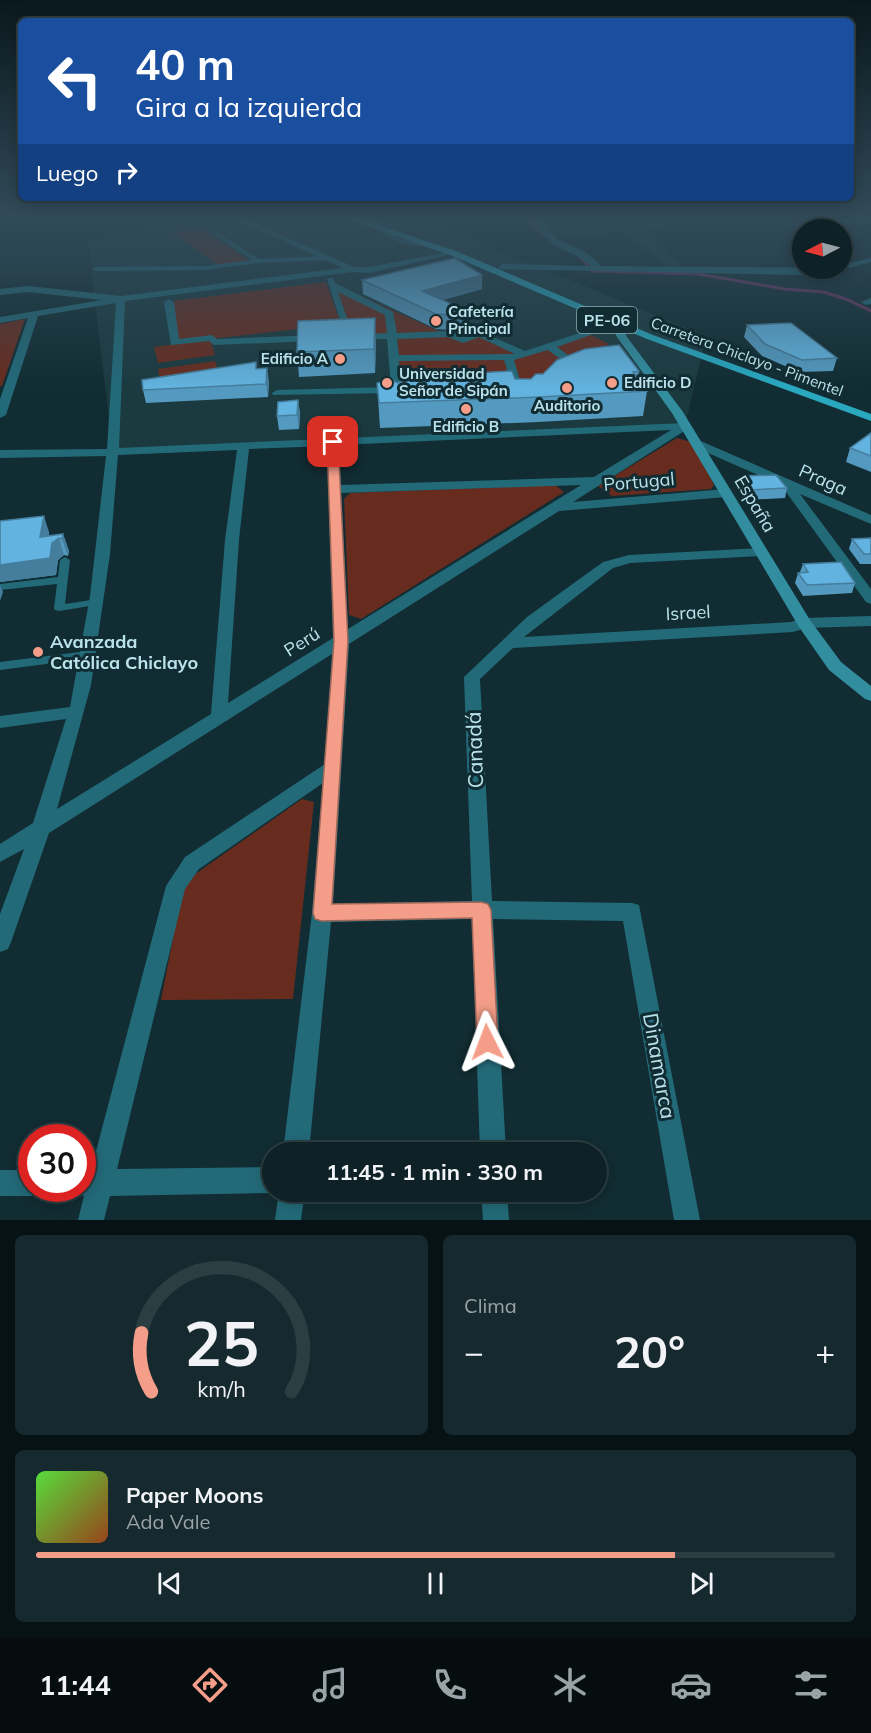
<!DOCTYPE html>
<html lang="es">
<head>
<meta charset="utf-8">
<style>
	:root { --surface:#0d2126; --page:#16292e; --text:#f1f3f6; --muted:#9aa3a7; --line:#2d3e43; --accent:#f49e89 }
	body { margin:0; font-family:Mulish,sans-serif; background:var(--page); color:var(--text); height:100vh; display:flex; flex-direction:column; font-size:22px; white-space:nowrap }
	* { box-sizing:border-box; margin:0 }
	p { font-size:20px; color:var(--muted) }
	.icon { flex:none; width:33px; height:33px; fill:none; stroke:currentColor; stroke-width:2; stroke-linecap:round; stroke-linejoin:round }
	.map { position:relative; height:1220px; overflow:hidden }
	.panel { display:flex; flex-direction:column; gap:15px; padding:15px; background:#071215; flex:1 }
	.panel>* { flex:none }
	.banner { position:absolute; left:18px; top:18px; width:836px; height:183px; border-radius:9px; box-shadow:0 3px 15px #0003,0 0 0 2px var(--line); background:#1a4fa0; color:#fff; overflow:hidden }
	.needle { width:39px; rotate:264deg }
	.fabs { position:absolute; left:792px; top:219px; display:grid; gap:12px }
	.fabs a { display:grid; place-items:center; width:60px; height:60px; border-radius:50%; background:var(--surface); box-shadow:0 3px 15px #0003,0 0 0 2px var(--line); font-size:30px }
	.speed { position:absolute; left:18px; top:1124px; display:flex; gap:12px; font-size:30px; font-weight:700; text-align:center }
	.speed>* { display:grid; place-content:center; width:78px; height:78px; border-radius:50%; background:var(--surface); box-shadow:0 3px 15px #0003,0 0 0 2px var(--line); line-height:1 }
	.speed .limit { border:9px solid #d22; background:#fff; color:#111 }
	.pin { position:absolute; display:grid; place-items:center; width:51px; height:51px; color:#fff; margin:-26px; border-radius:12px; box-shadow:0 3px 9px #0006 }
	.me { position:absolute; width:66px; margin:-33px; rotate:357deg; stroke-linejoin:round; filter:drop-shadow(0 0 4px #0008) }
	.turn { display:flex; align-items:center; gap:21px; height:126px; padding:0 18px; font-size:27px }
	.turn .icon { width:78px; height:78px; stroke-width:2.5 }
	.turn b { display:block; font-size:42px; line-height:51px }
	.then { display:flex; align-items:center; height:57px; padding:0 18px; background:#0003; gap:12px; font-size:22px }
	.big { font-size:45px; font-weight:700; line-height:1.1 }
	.panel .card { flex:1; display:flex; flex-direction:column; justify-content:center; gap:9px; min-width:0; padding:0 21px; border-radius:9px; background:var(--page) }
	.panel .dial { align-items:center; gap:0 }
	.dial svg { height:156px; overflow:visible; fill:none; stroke:var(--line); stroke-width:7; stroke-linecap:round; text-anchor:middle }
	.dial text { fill:var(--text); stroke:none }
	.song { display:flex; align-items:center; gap:18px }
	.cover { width:72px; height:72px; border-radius:9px; background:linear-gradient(135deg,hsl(110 70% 55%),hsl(20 70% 35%)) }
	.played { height:6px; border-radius:3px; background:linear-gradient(90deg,var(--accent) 80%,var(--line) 80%) }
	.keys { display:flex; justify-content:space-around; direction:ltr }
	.heat { display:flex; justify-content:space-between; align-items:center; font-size:33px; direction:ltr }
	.panel .tiles { flex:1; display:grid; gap:15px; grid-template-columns:1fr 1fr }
	.card:last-child { grid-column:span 2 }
	.trip { position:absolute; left:262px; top:1142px; width:345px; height:60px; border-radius:30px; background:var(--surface); box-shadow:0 3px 15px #0003,0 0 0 2px var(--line); font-weight:700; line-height:60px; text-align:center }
	.dock { display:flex; height:96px; justify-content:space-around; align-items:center; background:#050d0f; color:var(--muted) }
	.dock .icon { width:42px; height:42px }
	.dock .selected { color:var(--accent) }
	.dock b { font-size:27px; color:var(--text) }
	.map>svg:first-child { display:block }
	.built { fill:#1b3a40 }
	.green { fill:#682c1f }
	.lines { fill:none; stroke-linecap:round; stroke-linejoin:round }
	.stream { stroke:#6c3462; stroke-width:3 }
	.lane { fill:#236a79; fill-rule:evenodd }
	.street { fill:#236a79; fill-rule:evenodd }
	.secondary { fill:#328d9f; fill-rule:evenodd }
	.primary { fill:#29a8c0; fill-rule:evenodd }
	.wall { fill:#549ac0 }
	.shaded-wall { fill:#457d9c }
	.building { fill:#62b3df; stroke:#457d9c; stroke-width:1.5 }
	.route { fill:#f49e89; stroke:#9f6759; stroke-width:1.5 }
	.poi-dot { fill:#f49e89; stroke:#112c32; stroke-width:2 }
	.labels { text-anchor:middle; stroke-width:6; stroke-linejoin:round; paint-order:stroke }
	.far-poi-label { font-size:15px; font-weight:bold; fill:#bae2eb; stroke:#112c32; text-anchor:start }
	.far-street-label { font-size:15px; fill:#bae2eb; stroke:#112c32 }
	.shield { fill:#112c32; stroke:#87abb4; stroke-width:1.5 }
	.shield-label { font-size:16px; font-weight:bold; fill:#bae2eb }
	.street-label { font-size:18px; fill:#bae2eb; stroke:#112c32 }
	.poi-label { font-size:18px; font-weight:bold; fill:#bae2eb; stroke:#112c32; text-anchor:start }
	.near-street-label { font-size:21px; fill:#bae2eb; stroke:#112c32 }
</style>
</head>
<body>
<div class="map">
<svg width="871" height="1220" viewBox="0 0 871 1220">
	<rect width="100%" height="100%" fill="#112c32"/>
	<g class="built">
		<path d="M193,217H409L440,227L706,336L685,426L113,452L88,243L195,218Z"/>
		<path d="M537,217H653L667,229L641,231L685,266L666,267L627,232L555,235Z"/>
	</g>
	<g class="green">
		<path d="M200,227L249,260L220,266L173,233Z"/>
		<path d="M326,282L341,324L210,339L215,355L158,363L154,347L200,341L175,343L173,301Z"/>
		<path d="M341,287L463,342L480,336L518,352L505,356L517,393L400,384L397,334L352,335L336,290Z"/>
		<path d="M25,319L2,386H0V324Z"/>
		<path d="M585,332L609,344L523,393L509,357Z"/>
		<path d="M215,361L219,374L161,383L158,369Z"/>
		<path d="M677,438L691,442L714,485L711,489L612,496L598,486Z"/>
		<path d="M555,485L564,492L361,619L349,615L344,499L350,493Z"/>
		<path d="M302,799L314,802L293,999L161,1000L183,887L194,875Z"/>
	</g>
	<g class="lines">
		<g class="stream">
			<path d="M524,217L545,236"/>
			<path d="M581,258L592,271L698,274L785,289L823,292L846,299L871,311"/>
		</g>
		<g class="lane">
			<path d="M367,217H374L383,224L378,225Z"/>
			<path d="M383,228L399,239L429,244C414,249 393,242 381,231Z"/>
			<path d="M214,233H218L259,259L328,256L331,258L328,260L258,263L205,270L95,271L92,269L95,267L205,266L252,260L214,235Z"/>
			<path d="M65,557L70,560L65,604L98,599L102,600L103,602L102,604L59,611L55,610L54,608L57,584L0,590V584L58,577L60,560Z"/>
			<path d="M88,651L94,655L92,658L0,670V662Z"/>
		</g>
		<g class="street">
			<path d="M230,217H241L354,267H369L453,251L457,253L369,273L353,272L125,301L119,448L685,423L689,424V428L573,502L726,489L732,493L726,497L559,511L349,644L333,904L472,901L464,677L527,617L603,562L629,555L761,548L768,552L761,556L630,563L613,568L524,637L791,622L804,618L871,616V626L806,628L793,632L513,648L480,679L492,901L632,903L639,905L700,1220H674L623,921L493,919L506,1152H480L472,919L331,922L309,1152H283L312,913L323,783L199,869L185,889L117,1169L273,1167V1191H278L273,1193L110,1196L104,1220H78L84,1196L73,1192L71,1188H82V1170H91L166,886L185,857L325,764L332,654L49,833L11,942L8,949L0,952V914L24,849L0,862V844L33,823L66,719L0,728V716L70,707L90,596L106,456L0,458V450L107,449L116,303L38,316L6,415L0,418V399L28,318L0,323V317L102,300L28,292L0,295V289L28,286L121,296L343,268ZM671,430L594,477L341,485L339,445ZM327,446L333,638L228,703L239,540L249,449ZM237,450L225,540L211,714L57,809L91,685L110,554L118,455ZM581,485L348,629L341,493Z"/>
			<path d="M527,217L541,219L557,239L589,254L601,266L842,268V265L871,258V262L837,271L801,275L500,269L499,267L503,264L591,266C579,254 562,252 550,241C542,234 536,224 527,217Z"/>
			<path d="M810,217L830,220L871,218V222L830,224Z"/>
			<path d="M327,278H333L335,283L393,312L397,333L449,331L463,337L479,331L525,351L613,322L621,324L557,347L583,366V370H575L548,350L514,360L523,390L518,393L513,390L504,360L399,361L402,404H394L392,393L273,395L272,393L277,390L391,387L387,339H346ZM338,292L385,315L387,333L353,335ZM448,337L463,343L479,337L515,354L399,355L397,339Z"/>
			<path d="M871,298V304L866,305L861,302Z"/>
			<path d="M169,299L174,302L179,339L212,335L217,339L317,335L322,338L317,341L214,345L209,341L171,345L164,302Z"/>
			<path d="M696,439L871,515V524L800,494L871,589V604L866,602L781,485L692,446V440Z"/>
			<path d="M0,1170H32V1188H43L41,1192L32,1196H0Z"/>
			<path d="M279,1191H305L301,1220H275Z"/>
			<path d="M481,1191H507L509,1220H483Z"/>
		</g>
		<path class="secondary" d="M616,321L619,322L627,337L683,412L810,620L841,662L871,686V701L865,699L829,670L799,627L672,413L617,337L611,324Z"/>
		<path class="primary" d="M342,217H354L456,251L653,335L871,414V421L647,339L450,255Z"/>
	</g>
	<g class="wall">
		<path d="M482,275V289L442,300L465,310L464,326L452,330L436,329L363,294L362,280Z"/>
		<path d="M747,325L837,358L833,371L799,372L762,356L744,337Z"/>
		<path d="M376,342L375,373L299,377L297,352Z"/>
		<path d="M257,369L269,381L268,397L146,403L143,390Z"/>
		<path d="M639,371L638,378L647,391L643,416L538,422L380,428L377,383H398L424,376L515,379H531L543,374Z"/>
		<path d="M298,400L300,414L299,429L279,430L277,416Z"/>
		<path d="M871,433V472L846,462L850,448Z"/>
		<path d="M741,476L787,488L785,498L747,500L738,486Z"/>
		<path d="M0,521L49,532V536L63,534L69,551L68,556L64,555L58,560L56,575L0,582Z"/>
		<path d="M871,538V564H860L849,549L852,539Z"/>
		<path d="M803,564L855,583L852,593L803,596L795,583L798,573L800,572Z"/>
	</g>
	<g class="shaded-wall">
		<path d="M482,275V289L422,306V291Z"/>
		<path d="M465,310L464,326L452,330L453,315Z"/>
		<path d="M375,318L376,342L375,373L374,349Z"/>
		<path d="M267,368L269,381L268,397L266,384Z"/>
		<path d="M298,400L300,414L299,429L297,415Z"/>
		<path d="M44,516L49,532L46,554L40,537Z"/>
		<path d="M63,534L69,551L68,556L62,539Z"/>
		<path d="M59,538L64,555L58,560L56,575L0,582V565L52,543Z"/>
		<path d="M0,585L3,592L0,601Z"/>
	</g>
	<g class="building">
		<path d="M455,258L482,275L422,291L465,310L453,315L436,314L362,280Z"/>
		<path d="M375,318L374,349L297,352L298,321Z"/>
		<path d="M791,323L837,358L802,360L765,344L747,325Z"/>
		<path d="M619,345L639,371L633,372L647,391L540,397L379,403L377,383L391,380L398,383L405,379V374L417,373L424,376L512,371L515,379H531L536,374H543L557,360L585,349Z"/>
		<path d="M256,362V369L267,368L266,384L143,390L142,380Z"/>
		<path d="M298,400L297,415L277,416L278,402Z"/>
		<path d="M871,433V456L850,448Z"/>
		<path d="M776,475L787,488L750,490L741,476Z"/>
		<path d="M44,516L40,537L63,534L62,539L59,538L52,543L50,558L0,565V521Z"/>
		<path d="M871,538V554H864L852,539Z"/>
		<path d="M841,562L855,583L807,585L798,573L808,572L803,564Z"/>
	</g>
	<linearGradient id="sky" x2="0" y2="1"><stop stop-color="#09181c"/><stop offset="0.56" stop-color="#324b5a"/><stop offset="1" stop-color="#324b5a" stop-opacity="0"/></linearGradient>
	<rect width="871" height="388" fill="url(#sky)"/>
	<path class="route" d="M333,439L338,442L348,641L332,904L481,902L488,904L491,910L498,1042L495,1049L487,1052L480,1049L477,1042L472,918L322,921L315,919L313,913L334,641L327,442Z"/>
	<g class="poi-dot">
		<circle cx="436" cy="321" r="6"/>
		<circle cx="340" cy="359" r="6"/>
		<circle cx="387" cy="383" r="6"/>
		<circle cx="612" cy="383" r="6"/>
		<circle cx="567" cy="388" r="6"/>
		<circle cx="466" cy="409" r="6"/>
		<circle cx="38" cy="652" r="6"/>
	</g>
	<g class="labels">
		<g class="far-poi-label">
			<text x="448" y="317">Cafetería<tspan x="448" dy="17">Principal</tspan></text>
			<text x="328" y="364" text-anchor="end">Edificio A</text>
			<text x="399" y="379">Universidad<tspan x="399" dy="17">Señor de Sipán</tspan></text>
			<text x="624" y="388">Edificio D</text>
			<text x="567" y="411" text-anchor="middle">Auditorio</text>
			<text x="466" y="432" text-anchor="middle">Edificio B</text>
		</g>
		<g class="far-street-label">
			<text transform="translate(747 357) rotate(20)" y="5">Carretera Chiclayo - Pimentel</text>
		</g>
		<rect class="shield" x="577" y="307" width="60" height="26" rx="4.5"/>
		<g class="shield-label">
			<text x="607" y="326">PE-06</text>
		</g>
		<g class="street-label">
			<text transform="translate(823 480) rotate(24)" y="6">Praga</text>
			<text transform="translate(639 482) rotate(-5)" y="6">Portugal</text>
			<text transform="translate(755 504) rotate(59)" y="6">España</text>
			<text transform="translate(688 613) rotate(-3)" y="6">Israel</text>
			<text transform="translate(302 642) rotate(-32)" y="6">Perú</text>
		</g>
		<g class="poi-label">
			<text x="50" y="648">Avanzada<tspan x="50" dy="21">Católica Chiclayo</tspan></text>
		</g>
		<g class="near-street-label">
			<text transform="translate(475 750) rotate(-92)" y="7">Canadá</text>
			<text transform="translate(659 1066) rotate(80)" y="7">Dinamarca</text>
		</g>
	</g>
</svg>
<div class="fabs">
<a><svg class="needle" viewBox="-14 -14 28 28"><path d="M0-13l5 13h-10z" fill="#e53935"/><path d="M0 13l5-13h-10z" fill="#9aa3a7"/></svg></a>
</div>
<div class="speed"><div class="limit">30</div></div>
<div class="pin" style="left:333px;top:442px;background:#d93025"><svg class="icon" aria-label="arrive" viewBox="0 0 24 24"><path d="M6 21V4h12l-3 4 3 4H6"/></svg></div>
<svg class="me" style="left:487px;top:1042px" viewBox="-20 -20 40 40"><path d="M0-17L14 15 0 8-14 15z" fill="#f49e89" stroke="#fff" stroke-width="4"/></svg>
<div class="trip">11:45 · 1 min · 330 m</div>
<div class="banner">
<div class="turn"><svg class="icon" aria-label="left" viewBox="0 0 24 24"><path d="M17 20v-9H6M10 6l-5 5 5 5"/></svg><div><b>40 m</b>Gira a la izquierda</div></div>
<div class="then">Luego<svg class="icon" aria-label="right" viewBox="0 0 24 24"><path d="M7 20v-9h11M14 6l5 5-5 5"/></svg></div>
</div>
</div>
<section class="panel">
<div class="tiles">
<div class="card dial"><svg viewBox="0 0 100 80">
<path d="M14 69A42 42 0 1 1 86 69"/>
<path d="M14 69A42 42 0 0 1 9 39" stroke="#f49e89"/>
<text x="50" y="56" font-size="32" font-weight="700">25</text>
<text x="50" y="72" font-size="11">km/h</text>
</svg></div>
<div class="card"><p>Clima</p>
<div class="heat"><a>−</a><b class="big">20°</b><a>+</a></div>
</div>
<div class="card">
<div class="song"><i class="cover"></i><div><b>Paper Moons</b><p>Ada Vale</p></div></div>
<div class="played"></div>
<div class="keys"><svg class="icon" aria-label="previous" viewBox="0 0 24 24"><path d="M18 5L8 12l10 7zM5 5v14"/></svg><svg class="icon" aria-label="pause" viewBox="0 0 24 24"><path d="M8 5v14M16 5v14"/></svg><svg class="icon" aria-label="next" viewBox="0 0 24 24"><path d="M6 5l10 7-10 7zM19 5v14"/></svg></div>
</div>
</div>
</section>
<nav class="dock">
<b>11:44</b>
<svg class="icon selected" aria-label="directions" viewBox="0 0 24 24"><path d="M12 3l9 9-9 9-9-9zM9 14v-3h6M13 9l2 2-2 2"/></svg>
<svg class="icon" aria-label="music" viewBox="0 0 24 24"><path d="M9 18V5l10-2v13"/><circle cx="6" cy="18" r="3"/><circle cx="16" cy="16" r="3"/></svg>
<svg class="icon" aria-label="phone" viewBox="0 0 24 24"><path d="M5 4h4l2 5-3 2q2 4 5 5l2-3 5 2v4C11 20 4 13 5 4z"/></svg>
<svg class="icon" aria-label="climate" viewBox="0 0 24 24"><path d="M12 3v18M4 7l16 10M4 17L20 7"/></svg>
<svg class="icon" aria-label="car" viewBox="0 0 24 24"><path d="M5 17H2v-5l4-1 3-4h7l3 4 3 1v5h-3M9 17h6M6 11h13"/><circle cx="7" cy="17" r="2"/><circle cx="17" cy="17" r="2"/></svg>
<svg class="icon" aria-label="filters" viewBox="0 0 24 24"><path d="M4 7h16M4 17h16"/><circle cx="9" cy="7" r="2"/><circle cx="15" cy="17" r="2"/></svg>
</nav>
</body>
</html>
